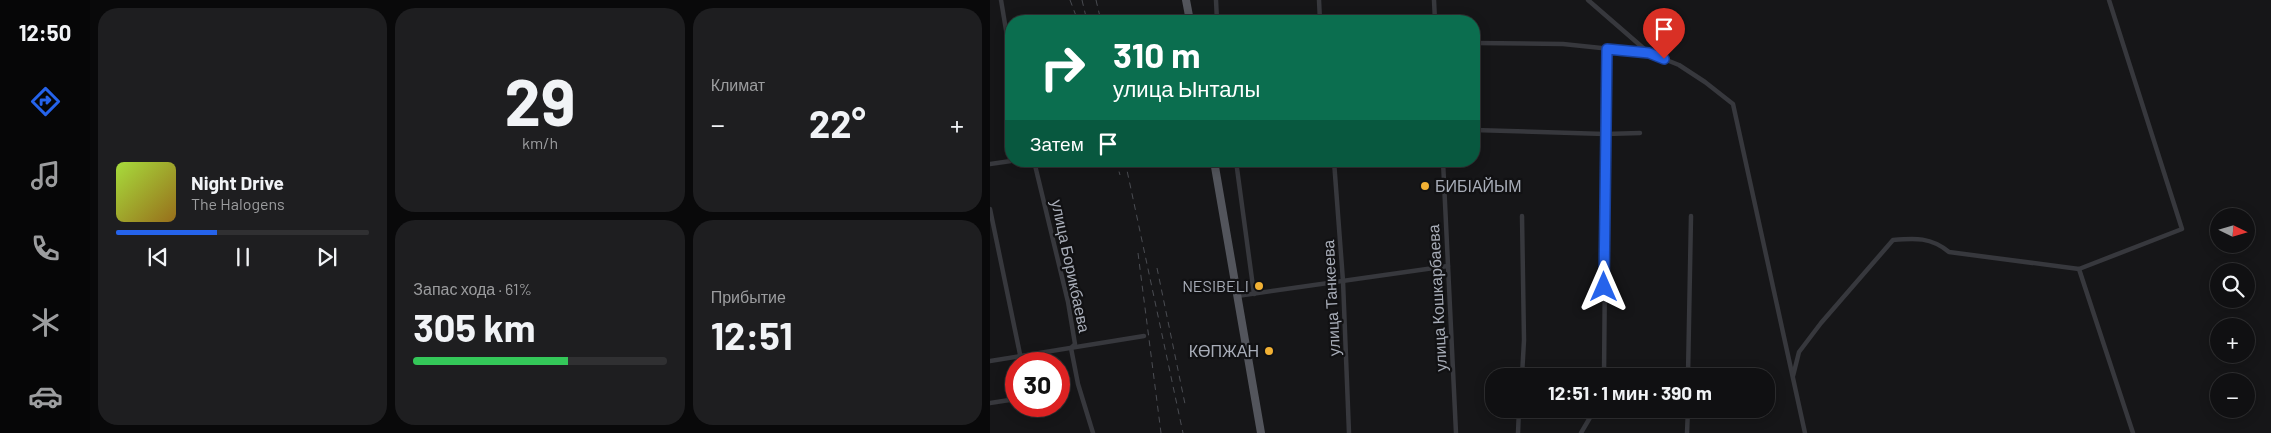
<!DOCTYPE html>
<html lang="ru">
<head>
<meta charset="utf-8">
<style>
	:root { --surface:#101012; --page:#1e1e20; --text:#f1f3f6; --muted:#9c9d9f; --line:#303032; --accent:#2563eb }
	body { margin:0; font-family:Barlow,sans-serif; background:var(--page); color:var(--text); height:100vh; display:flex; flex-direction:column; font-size:19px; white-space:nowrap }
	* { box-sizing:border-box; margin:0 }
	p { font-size:16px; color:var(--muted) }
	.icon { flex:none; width:28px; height:28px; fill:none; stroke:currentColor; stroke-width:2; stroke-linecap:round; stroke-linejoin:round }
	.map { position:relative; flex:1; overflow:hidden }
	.panel { display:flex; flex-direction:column; gap:8px; padding:8px; background:#09090a; width:900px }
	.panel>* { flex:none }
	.hud { position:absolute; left:15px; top:15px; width:475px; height:152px; border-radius:20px; box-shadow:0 2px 12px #0003,0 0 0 1px var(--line); background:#0b6e4f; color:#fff; overflow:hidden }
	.needle { width:32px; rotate:95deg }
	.fabs { position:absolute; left:1220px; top:208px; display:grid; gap:10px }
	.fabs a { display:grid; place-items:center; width:45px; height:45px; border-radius:50%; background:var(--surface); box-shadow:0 2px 12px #0003,0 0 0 1px var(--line); font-size:25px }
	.speed { position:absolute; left:15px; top:352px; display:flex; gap:10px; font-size:25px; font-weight:700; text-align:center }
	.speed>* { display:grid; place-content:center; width:65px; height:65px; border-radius:50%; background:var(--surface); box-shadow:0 2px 12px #0003,0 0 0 1px var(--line); line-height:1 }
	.speed .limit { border:8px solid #d22; background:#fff; color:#111 }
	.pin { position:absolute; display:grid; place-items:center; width:42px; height:42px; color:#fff; margin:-51px -21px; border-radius:50% 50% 50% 0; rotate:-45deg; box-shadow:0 0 5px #0007 }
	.pin .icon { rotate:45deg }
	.me { position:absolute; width:55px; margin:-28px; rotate:0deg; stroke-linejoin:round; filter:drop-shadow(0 0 4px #0008) }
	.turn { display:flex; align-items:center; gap:18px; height:105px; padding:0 25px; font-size:22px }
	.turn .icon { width:65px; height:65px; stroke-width:2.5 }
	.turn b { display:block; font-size:35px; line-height:42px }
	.then { display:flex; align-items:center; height:48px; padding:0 25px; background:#0003; gap:10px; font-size:19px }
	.big { font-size:38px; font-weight:700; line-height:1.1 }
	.panel .widget { flex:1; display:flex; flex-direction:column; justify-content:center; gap:8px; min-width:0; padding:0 18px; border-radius:20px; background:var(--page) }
	.panel .dial { align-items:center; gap:0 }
	.dial b { font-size:65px; line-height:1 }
	.song { display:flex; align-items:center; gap:15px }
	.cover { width:60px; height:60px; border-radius:8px; background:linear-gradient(135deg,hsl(80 70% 55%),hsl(40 70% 35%)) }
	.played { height:5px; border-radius:2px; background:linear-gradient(90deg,var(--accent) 40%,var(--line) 40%) }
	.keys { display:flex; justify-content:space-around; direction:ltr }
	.heat { display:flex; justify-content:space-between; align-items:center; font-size:28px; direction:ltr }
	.charge { height:8px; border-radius:4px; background:linear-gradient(90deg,#34c759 61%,var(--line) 0) }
	.panel .tiles { flex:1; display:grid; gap:8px; grid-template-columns:repeat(3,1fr) }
	.widget:first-child { grid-row:span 2 }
	.trip { position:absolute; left:495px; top:368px; width:290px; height:50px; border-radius:20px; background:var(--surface); box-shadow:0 2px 12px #0003,0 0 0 1px var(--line); font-weight:700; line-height:50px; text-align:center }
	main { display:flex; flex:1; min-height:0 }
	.dock { display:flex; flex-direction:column; width:90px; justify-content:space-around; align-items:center; background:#060607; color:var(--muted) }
	.dock .icon { width:35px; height:35px }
	.dock .selected { color:var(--accent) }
	.dock b { font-size:22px; color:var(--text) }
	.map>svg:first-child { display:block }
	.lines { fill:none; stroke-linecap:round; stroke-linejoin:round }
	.minor { stroke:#37383d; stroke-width:4.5 }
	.primary { stroke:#53555c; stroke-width:8 }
	.rail { stroke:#4a4c52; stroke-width:1; stroke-dasharray:6 5; stroke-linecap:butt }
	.route-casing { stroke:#184099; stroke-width:12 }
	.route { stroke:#2563eb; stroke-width:9 }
	.poi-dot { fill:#f2b134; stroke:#111113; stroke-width:2 }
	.labels { text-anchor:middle; stroke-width:4.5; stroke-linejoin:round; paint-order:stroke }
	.poi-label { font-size:16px; fill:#a8adb8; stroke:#111113; text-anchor:end }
	.street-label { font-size:16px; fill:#a8adb8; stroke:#111113 }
</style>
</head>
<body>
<main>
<nav class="dock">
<b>12:50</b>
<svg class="icon selected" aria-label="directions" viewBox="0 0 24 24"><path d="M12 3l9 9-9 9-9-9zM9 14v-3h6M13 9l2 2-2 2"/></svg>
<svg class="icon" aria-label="music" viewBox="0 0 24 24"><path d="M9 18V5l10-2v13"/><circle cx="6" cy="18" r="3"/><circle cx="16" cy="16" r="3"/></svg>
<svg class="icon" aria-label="phone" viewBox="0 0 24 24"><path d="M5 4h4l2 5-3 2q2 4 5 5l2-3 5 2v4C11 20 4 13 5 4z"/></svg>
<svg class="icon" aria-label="climate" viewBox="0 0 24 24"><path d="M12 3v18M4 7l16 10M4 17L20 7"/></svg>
<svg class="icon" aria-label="car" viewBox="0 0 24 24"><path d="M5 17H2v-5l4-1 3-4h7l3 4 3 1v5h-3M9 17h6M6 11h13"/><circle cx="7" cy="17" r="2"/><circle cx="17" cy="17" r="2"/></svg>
</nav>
<section class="panel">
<div class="tiles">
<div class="widget">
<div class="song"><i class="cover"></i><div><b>Night Drive</b><p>The Halogens</p></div></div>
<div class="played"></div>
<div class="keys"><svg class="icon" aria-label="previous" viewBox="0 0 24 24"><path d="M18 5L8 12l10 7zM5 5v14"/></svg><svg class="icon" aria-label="pause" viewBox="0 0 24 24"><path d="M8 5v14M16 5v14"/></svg><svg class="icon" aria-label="next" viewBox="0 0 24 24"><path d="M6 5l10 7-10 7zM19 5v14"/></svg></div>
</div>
<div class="widget dial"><b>29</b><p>km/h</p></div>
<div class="widget"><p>Климат</p>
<div class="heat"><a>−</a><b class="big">22°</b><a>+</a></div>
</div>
<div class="widget"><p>Запас хода · 61%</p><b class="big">305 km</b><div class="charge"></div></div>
<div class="widget"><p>Прибытие</p><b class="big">12:51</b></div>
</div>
</section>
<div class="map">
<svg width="1281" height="433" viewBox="0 0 1281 433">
	<rect width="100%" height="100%" fill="#161618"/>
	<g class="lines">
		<g class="minor">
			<path d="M11,0L21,60"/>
			<path d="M226,0L227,21"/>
			<path d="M329,0L330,21"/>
			<path d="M444,0L445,21"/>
			<path d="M598,0L659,53"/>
			<path d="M484,43L573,44L659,53L689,65L715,82L743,104L815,433"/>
			<path d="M484,130L615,134L650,133"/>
			<path d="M44,161L78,302L85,344L81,348L88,384L103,433"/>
			<path d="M246,161L264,294"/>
			<path d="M344,161L353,281L359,433"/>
			<path d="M453,161L466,433"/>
			<path d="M0,164L21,161"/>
			<path d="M0,209L32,364"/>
			<path d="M1089,269L1143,433"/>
			<path d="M247,296L458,266"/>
			<path d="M0,361L154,336"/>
			<path d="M532,376L534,340L532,216"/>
			<path d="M614,376L617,49"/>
			<path d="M698,376L701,216"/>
			<path d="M803,376L809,352L831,323L903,240C925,238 941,237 959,252L1089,269L1192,229L1119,0"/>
			<path d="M0,403L26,399"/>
			<path d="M528,433L529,409"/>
			<path d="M591,433L605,409"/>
			<path d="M697,433L698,409"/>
		</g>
		<g class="primary">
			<path d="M196,0L200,21"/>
			<path d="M224,161L271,433"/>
		</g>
		<g class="rail">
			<path d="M80,0L88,21"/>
			<path d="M92,0L97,21"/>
			<path d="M106,0L111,21"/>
			<path d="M126,161L130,175"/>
			<path d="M135,161L193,433"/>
			<path d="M148,253L171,433"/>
			<path d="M167,268L195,404"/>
		</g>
	</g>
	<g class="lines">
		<defs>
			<path id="route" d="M614,287L617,49L659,53L674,59"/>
		</defs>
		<use href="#route" class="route-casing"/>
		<use href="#route" class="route"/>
	</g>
	<g class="poi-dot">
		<circle cx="435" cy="186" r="5"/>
		<circle cx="269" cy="286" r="5"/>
		<circle cx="279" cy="351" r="5"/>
	</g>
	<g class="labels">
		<g class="poi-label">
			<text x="445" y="192" text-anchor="start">БИБІАЙЫМ</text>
			<text x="259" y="292">NESIBELI</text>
			<text x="269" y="357">КӨПЖАН</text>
		</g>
		<g class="street-label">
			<text transform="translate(81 266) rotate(78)" y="6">улица Борикбаева</text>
			<text transform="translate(341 298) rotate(-93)" y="6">улица Танкеева</text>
			<text transform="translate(447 298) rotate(-93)" y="6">улица Кошкарбаева</text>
		</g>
	</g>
</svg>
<div class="fabs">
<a><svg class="needle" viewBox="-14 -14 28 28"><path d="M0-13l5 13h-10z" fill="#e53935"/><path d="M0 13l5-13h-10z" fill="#9c9d9f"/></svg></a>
<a><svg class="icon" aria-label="search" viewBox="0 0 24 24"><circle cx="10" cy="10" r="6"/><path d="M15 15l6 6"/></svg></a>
<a>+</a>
<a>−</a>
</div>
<div class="speed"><div class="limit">30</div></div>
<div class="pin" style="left:674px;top:59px;background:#d93025"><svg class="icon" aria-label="arrive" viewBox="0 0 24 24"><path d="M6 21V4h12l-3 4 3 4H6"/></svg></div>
<svg class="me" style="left:614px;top:287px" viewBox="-20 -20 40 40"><path d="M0-17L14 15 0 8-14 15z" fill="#2563eb" stroke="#fff" stroke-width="4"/></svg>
<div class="trip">12:51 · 1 мин · 390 m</div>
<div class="hud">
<div class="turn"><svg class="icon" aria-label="right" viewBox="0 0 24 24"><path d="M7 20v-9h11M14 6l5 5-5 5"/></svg><div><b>310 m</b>улица Ынталы</div></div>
<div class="then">Затем<svg class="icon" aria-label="arrive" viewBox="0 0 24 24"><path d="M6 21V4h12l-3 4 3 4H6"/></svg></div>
</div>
</div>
</main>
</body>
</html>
